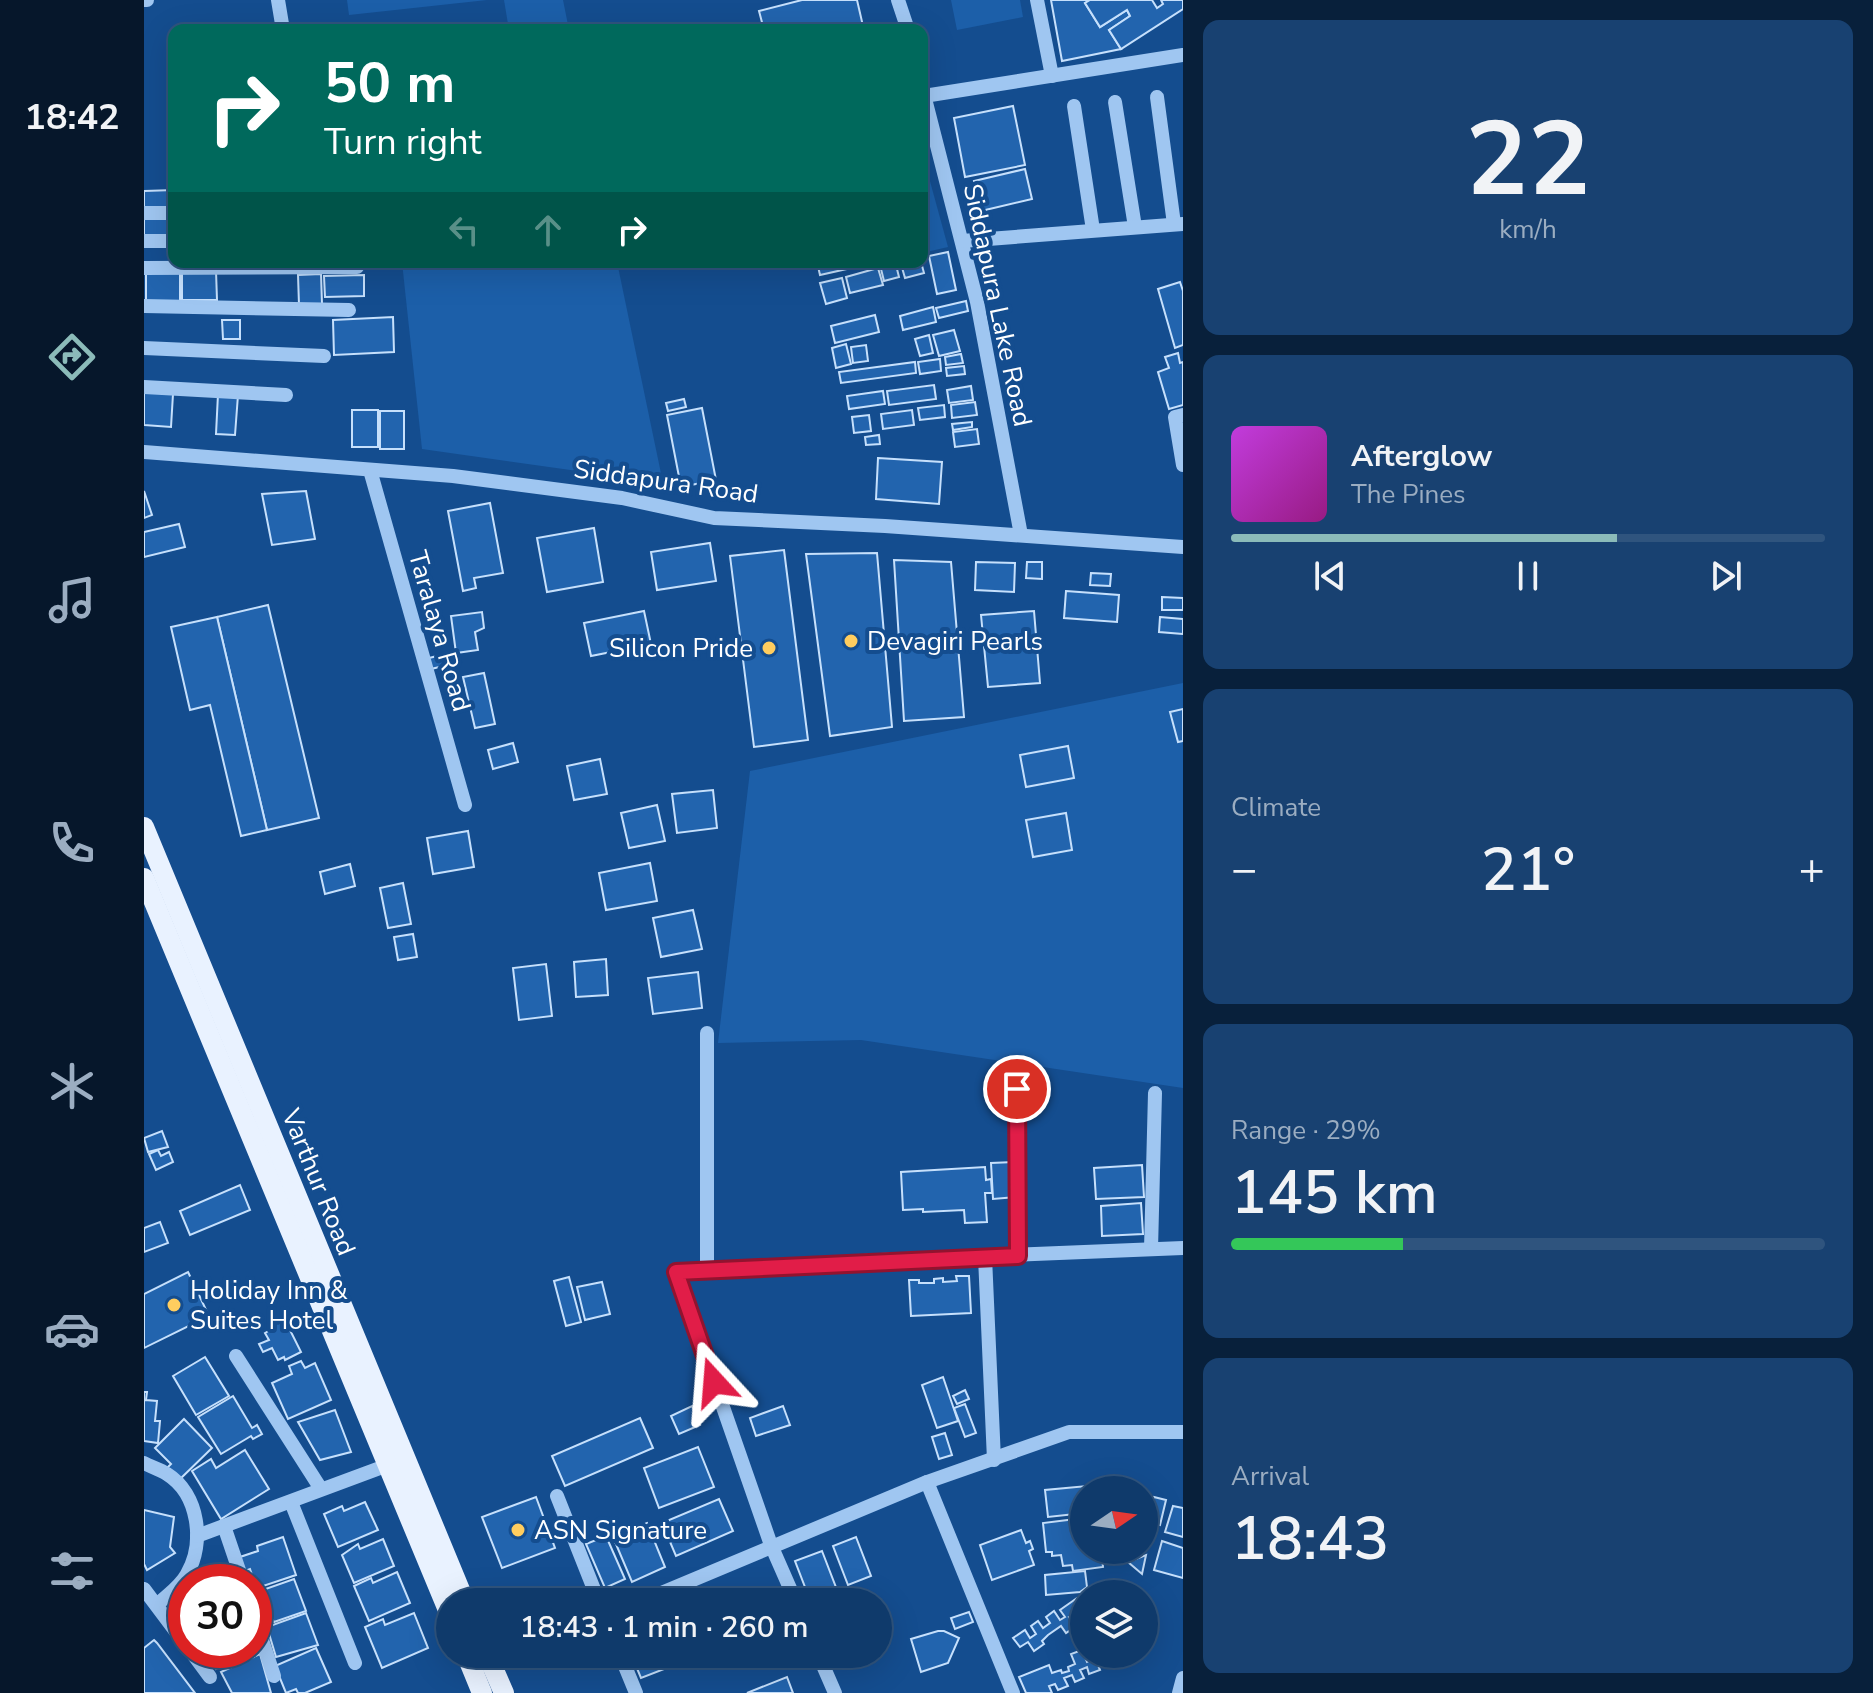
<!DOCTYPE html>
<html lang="en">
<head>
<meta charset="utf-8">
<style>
	:root { --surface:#0f3a6b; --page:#184171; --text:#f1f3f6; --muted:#9badc1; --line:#2f547e; --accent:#8bbbb9 }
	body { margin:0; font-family:"Nunito Sans",sans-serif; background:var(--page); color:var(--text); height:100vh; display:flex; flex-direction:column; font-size:30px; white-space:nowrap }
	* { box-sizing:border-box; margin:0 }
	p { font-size:26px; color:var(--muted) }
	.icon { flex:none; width:44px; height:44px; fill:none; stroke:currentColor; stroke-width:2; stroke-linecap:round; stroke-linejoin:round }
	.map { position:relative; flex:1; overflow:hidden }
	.sheet { display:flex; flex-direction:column; gap:20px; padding:20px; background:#08203b; width:690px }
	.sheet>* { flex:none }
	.guide { position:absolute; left:24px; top:24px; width:760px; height:244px; border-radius:16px; box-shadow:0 8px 32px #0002,0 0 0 2px var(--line); background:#00695c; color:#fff; overflow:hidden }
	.needle { width:52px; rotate:77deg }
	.controls { position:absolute; left:926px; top:1476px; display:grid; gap:16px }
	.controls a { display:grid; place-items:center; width:88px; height:88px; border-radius:50%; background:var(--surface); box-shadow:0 8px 32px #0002,0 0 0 2px var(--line); font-size:40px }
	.speed { position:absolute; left:24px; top:1564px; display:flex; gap:16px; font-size:40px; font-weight:700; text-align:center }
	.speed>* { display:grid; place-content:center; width:104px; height:104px; border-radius:50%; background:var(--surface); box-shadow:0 8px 32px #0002,0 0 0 2px var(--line); line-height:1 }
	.speed .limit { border:12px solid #d22; background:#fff; color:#111 }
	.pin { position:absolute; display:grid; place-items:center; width:68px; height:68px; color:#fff; margin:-34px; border:4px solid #fff; border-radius:50%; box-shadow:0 2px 8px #0007 }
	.me { position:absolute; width:88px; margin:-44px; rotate:341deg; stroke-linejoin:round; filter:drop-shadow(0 0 6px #0008) }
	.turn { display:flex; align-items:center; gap:28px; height:168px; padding:0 24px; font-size:36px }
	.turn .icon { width:104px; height:104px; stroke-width:2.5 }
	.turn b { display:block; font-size:56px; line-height:68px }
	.lanes { display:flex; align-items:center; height:76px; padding:0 24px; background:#0003; justify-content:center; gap:40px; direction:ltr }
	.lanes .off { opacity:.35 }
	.big { font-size:60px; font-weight:600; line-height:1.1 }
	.sheet .card { flex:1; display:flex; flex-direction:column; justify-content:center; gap:12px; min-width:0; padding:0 28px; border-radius:16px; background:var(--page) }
	.sheet .dial { align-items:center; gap:0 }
	.dial b { font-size:104px; line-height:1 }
	.song { display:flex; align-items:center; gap:24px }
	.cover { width:96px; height:96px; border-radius:12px; background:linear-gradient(135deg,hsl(290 70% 55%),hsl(310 70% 35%)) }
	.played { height:8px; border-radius:4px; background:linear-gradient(90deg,var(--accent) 65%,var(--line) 65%) }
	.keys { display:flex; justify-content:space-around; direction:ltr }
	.heat { display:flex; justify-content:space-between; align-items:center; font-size:44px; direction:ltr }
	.charge { height:12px; border-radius:6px; background:linear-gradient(90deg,#34c759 29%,var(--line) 0) }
	.trip { position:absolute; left:292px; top:1588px; width:456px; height:80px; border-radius:40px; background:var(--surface); box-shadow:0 8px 32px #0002,0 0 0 2px var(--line); font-weight:600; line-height:80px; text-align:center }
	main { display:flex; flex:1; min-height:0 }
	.dock { display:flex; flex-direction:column; width:144px; justify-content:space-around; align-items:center; background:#06172b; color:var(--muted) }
	.dock .icon { width:56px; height:56px }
	.dock .active { color:var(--accent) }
	.dock b { font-size:36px; color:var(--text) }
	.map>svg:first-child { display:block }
	.green { fill:#1c5fa9 }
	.building { fill:#2264ae; stroke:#c6e0fc; stroke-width:2 }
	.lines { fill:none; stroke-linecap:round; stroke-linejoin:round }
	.minor { stroke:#9fc6f1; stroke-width:14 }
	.major { stroke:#e9f2ff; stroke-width:20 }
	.route-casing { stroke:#92132f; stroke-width:20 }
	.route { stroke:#e11d48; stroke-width:14 }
	.poi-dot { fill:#ffcd5f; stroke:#144d8f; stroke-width:3 }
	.labels { text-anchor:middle; stroke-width:8; stroke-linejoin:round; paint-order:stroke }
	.street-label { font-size:26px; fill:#fff; stroke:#144d8f }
	.poi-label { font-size:26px; fill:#fff; stroke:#144d8f; text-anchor:start }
</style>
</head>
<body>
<main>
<nav class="dock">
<b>18:42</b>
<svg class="icon active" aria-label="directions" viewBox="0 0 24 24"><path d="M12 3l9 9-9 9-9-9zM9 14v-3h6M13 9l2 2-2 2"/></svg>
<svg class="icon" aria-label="music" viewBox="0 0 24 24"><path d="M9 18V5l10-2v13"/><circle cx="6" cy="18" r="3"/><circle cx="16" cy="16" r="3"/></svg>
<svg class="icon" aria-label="phone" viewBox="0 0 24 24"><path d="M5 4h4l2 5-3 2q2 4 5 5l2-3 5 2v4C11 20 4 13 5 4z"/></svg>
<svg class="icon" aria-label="climate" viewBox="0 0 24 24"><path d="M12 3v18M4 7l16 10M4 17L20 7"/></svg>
<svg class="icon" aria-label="car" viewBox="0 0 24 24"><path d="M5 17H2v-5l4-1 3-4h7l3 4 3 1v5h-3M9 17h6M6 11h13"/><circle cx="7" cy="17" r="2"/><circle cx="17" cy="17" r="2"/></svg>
<svg class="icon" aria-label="filters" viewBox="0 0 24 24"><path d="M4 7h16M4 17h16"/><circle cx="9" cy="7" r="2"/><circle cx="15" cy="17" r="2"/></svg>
</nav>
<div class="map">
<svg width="1039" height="1693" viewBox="0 0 1039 1693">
	<rect width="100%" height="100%" fill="#144d8f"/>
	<g class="green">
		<path d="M203,0H343L205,15Z"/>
		<path d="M360,0H419L425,30H365Z"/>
		<path d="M807,0H876L879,17L813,30Z"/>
		<path d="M778,152L804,247L778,253Z"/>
		<path d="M258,262H473L519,483L278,449Z"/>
		<path d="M1039,683V1088L717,1040L574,1043L606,771Z"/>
	</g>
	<g class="building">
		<path d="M658,0H713L719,26L705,30H620L615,11Z"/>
		<path d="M907,0H946L941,3L956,27L983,10L986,16L965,30L977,49L918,61Z"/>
		<path d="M946,0H1008L1013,8L1019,4L1017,0H1039V9L977,49L965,30L986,16L983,10L956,27L941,3Z"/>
		<path d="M869,106L881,165L821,177L810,118Z"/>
		<path d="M881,169L888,199L837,211L830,181Z"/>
		<path d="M30,190V210H0V191Z"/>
		<path d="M30,218V236H0V219Z"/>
		<path d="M804,252L812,290L793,294L785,256Z"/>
		<path d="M673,262H734L676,275Z"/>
		<path d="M765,262H777L780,273L761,278L757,264Z"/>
		<path d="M752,265L755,277L740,281L737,269Z"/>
		<path d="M734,268L739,285L706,293L702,277Z"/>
		<path d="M36,271V301H2V272Z"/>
		<path d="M72,271L73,300H38V272Z"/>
		<path d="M177,274L178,304L155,305L154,275Z"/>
		<path d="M220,275V296L181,297L180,276Z"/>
		<path d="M698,278L703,298L682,304L676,283Z"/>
		<path d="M1036,282L1039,291V345L1031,348L1014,289Z"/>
		<path d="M822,301L824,311L795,318L792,308Z"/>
		<path d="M789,307L792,322L759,330L756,316Z"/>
		<path d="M731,315L735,332L691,343L687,326Z"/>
		<path d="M249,317L250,352L190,355L189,320Z"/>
		<path d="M78,320H96V339H79Z"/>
		<path d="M810,330L816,351L795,356L789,335Z"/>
		<path d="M785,335L789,353L776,356L771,339Z"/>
		<path d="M702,344L707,364L692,368L688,348Z"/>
		<path d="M722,345L724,361L709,363L707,347Z"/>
		<path d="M1034,353L1036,363L1039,362V405L1025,409L1014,372L1025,368L1021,357Z"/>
		<path d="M817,354L819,363L802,365L801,357Z"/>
		<path d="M796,359L797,371L776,374L774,362Z"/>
		<path d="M771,362L772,373L697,383L695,372Z"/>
		<path d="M820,366L821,374L803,376L802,368Z"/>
		<path d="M790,385L792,399L745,405L743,391Z"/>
		<path d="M827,386L829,400L805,403L803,390Z"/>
		<path d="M739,391L741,404L705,409L703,396Z"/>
		<path d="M0,392L29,394L27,427L0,425Z"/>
		<path d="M74,394L94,395L91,435L72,434Z"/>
		<path d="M540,399L542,407L524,411L522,403Z"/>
		<path d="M831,402L833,415L808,418L807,405Z"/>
		<path d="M800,405L801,417L776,420L774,408Z"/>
		<path d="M558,408L572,480L537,487L523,415Z"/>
		<rect x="208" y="410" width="26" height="37"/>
		<path d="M768,410L770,425L739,429L737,414Z"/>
		<rect x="236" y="411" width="24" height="38"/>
		<path d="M725,415L727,431L710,433L708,417Z"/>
		<path d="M828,422V427L809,430L808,424Z"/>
		<path d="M833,429L835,444L811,447L809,432Z"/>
		<path d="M735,435L736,444L722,445L721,437Z"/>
		<path d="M734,458L798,462L795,504L732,499Z"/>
		<path d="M0,491L8,515L0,518Z"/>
		<path d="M162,491L171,539L128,545L118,494Z"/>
		<path d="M346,503L359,573L330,578L332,588L319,591L304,511Z"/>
		<path d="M35,524L41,547L0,557V532Z"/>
		<path d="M450,528L459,582L403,592L393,538Z"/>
		<path d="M566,543L572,581L513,590L507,552Z"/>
		<path d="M640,550L664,740L610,747L586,556Z"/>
		<path d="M733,553L748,727L686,736L662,554Z"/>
		<path d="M750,560L807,562L820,717L760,721Z"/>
		<path d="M832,562L871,563L870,592L831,590Z"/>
		<path d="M883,562H898V579L882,578Z"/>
		<path d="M947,573L967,574L966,586L946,585Z"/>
		<path d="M922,591L975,595L973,622L920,618Z"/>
		<path d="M1018,597L1039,598V610H1018Z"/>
		<path d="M124,605L175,818L123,830L73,617Z"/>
		<path d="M500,611L507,644L447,656L440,623Z"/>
		<path d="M890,611L896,683L844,687L837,615Z"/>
		<path d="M338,612L340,628L331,632L334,650L312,653L307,616Z"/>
		<path d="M73,617L123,830L97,836L66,705L46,710L27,627Z"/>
		<path d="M1016,617L1039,619V634L1015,632Z"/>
		<path d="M305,653L308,664L287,669L285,658Z"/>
		<path d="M340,673L351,724L331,728L319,677Z"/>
		<path d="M1039,709V741L1034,742L1026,712Z"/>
		<path d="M369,743L374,762L349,769L344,750Z"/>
		<path d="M924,746L930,778L882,787L876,755Z"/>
		<path d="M456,759L463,794L430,800L423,766Z"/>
		<path d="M569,790L573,828L533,833L528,794Z"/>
		<path d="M513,805L521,841L485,848L477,813Z"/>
		<path d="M922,813L928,850L889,857L882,820Z"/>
		<path d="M324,831L330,867L289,874L283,838Z"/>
		<path d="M506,863L513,901L462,910L455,873Z"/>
		<path d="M206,864L211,886L181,894L176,872Z"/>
		<path d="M259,883L267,924L244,928L236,888Z"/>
		<path d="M549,910L558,949L517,957L509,918Z"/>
		<path d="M269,934L273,957L254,960L250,937Z"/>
		<path d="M462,959L464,995L432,997L430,962Z"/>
		<path d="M402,964L408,1016L375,1020L369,968Z"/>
		<path d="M554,972L558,1008L509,1014L504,978Z"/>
		<path d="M18,1131L24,1147L4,1152L0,1138Z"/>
		<path d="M14,1150L17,1156L25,1152L29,1162L12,1170L5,1154Z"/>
		<path d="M870,1162L872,1197L849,1199L847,1163Z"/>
		<path d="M998,1165L1000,1197L952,1199L950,1168Z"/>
		<path d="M841,1167L842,1180L847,1179L848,1193H841L843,1222L821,1223L820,1210L779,1212V1209L759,1210L757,1172Z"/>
		<path d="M96,1185L106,1210L46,1235L36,1211Z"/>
		<path d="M997,1203L999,1234L958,1236L957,1206Z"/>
		<path d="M16,1222L24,1243L0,1252V1228Z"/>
		<path d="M44,1272L65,1316L0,1348V1294Z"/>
		<path d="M812,1276H825L827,1313L767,1316L765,1280H775V1283H790V1279L799,1278V1282L813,1281Z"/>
		<path d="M425,1277L437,1322L422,1326L410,1281Z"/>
		<path d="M458,1282L466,1314L441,1320L433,1287Z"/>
		<path d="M135,1321L137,1325L142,1322L157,1352L141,1360L140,1357L134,1360L128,1348L119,1352L115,1344L125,1340L121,1333L128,1329L126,1325Z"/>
		<path d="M61,1357L85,1396L52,1415L29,1376Z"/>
		<path d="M157,1361L161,1368L171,1363L187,1400L144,1419L128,1383L148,1374L145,1366Z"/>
		<path d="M799,1377L814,1421L793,1428L778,1385Z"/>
		<path d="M821,1390L825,1399L813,1404L809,1396Z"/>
		<path d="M0,1392H3L2,1400L13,1401L11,1421H16L14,1443L0,1441Z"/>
		<path d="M89,1396L108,1428L113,1425L118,1434L109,1439L107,1436L77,1454L54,1417Z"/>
		<path d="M821,1404L832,1433L821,1437L810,1408Z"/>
		<path d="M548,1406L556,1425L535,1434L527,1416Z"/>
		<path d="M639,1406L646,1425L612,1436L606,1418Z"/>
		<path d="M191,1410L207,1452L176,1460L154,1422Z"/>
		<path d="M496,1418L509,1448L421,1486L408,1456Z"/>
		<path d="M40,1419L68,1448L34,1481L22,1469L27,1464L11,1448Z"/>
		<path d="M801,1433L808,1455L795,1459L788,1437Z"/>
		<path d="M554,1447L570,1487L515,1508L500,1468Z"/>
		<path d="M101,1450L125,1489L77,1519L48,1471L67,1459L72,1468Z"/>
		<path d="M943,1486V1490H940V1513L904,1517L901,1490Z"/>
		<path d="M392,1497L411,1548L358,1568L338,1517Z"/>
		<path d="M1010,1497L1022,1500L1016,1525L1003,1521Z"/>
		<path d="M575,1499L589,1531L532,1556L518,1523Z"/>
		<path d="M221,1502L234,1530L194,1547L180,1514L198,1506L200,1511Z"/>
		<path d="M1029,1506L1039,1508V1537L1021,1532Z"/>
		<path d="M0,1510L30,1517L26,1547L31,1553L3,1570L0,1564Z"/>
		<path d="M940,1518V1550H957L959,1567L929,1571L928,1565L919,1566L917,1555L908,1556V1552H902L899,1523Z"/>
		<path d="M503,1523L521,1567L488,1582L469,1537Z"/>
		<path d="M877,1530L882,1543L886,1541L889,1549L885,1551L890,1565L848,1580L836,1545Z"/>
		<path d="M462,1536L481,1579L461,1588L442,1544Z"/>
		<path d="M139,1537L152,1575L110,1589V1582L104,1580L109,1578L106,1569L101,1571L96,1557L114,1551L113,1546Z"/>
		<path d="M712,1537L727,1576L704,1585L689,1546Z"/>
		<path d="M239,1539L250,1566L210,1583L198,1555L214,1544L216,1549Z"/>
		<path d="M1018,1541L1039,1548V1578L1010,1570Z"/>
		<path d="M678,1551L693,1590L666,1600L651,1561Z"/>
		<path d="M1002,1555L998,1574L984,1562Z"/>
		<path d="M941,1571L943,1587L936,1592L902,1595L901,1575Z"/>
		<path d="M253,1572L266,1603L225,1621L210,1586L227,1578L229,1583Z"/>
		<path d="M150,1579L162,1611L130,1622L128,1619L117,1623L110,1610V1593Z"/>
		<path d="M576,1588L582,1602H551L550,1600Z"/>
		<path d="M933,1598L938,1604L940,1603V1609L925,1617L932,1626L922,1633L917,1626L904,1635L898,1641L900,1644L890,1651L884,1642L876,1647L869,1638L881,1630L886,1638L892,1634L887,1626L894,1621L899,1628L906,1623L902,1617L910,1611L916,1620L921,1617L916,1610Z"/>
		<path d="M825,1612L829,1622L811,1629L807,1618Z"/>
		<path d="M162,1613L174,1645L132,1657L123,1627Z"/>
		<path d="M270,1613L284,1648L238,1668L221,1627L239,1619L241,1625Z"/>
		<path d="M794,1631H800L815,1638L804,1663L777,1672L767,1639Z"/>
		<path d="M10,1640L13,1643L51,1693H0V1648Z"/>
		<path d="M172,1648L187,1682L161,1693H154L152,1689L142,1693L131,1666Z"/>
		<path d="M65,1650H107L90,1657L91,1661L72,1669Z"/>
		<path d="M938,1650L943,1662L951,1658L956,1670L945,1674L943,1667L936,1670L940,1678L931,1682L928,1675L920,1678L924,1686L914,1690L911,1684L905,1686L908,1693H882L875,1677L905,1665L908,1673L917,1670L918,1673L925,1671L924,1667L931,1664L927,1654Z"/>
		<path d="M116,1654L127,1693H88L77,1672Z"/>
		<path d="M487,1654H523L528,1666L497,1678Z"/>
		<path d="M534,1654H561L538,1664Z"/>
		<path d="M629,1654H655L633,1663Z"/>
		<path d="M643,1677L649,1693H603Z"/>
	</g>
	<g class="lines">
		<g class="minor">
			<path d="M0,0H3"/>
			<path d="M134,0L139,30"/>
			<path d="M754,0L764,30"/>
			<path d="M893,0L908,76"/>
			<path d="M778,87L833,302L877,535"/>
			<path d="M780,96L1039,55"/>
			<path d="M1013,97L1030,224"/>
			<path d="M971,102L991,227"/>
			<path d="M930,106L949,230"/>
			<path d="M0,213H30"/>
			<path d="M0,241H30"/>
			<path d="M818,241L1039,224"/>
			<path d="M0,268L213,267"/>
			<path d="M0,306L205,310"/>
			<path d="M0,348L180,356"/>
			<path d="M0,387L142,395"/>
			<path d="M1039,415L1031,417L1039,465"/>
			<path d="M0,452L309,476L478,498L570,518L741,526L1039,547"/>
			<path d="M226,470L321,805"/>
			<path d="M873,1089L874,1256"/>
			<path d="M1007,1249L1011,1093"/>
			<path d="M841,1257L850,1460"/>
			<path d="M563,1269V1033"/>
			<path d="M92,1356L177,1489"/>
			<path d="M0,1463C7,1467 16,1469 23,1474C55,1494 61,1543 43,1574C36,1587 23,1595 13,1605"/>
			<path d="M783,1482L869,1693"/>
			<path d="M413,1496L455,1602"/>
			<path d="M147,1502L211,1663"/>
			<path d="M80,1526L99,1582"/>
			<path d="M53,1536L244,1465"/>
			<path d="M0,1589L42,1645"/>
			<path d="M496,1602L783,1482L925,1432H1039"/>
			<path d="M652,1602L627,1545L532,1272L737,1260L1039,1248"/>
			<path d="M110,1616L130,1676"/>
			<path d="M46,1650L66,1677"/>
			<path d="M476,1654L492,1693"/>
			<path d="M674,1654L691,1693"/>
			<path d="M340,1665L368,1654"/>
			<path d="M1035,1693L1039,1678"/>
		</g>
		<g class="major">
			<path d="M0,827L321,1602"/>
			<path d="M0,878L306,1615"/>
			<path d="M322,1654L338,1693"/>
			<path d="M343,1654L360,1693"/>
		</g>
	</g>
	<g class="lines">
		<defs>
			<path id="route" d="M570,1382L532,1272L874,1256L873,1089"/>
		</defs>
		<use href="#route" class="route-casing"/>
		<use href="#route" class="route"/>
	</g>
	<g class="poi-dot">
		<circle cx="707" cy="641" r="8"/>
		<circle cx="625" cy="648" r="8"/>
		<circle cx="30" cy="1305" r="8"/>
		<circle cx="374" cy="1530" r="8"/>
	</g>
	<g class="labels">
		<g class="street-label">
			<text transform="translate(854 305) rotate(78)" y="9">Siddapura Lake Road</text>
			<text transform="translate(522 481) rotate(8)" y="9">Siddapura Road</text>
			<text transform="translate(296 631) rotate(74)" y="9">Taralaya Road</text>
			<text transform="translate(175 1182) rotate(68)" y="9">Varthur Road</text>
		</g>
		<g class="poi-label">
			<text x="723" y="650">Devagiri Pearls</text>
			<text x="609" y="657" text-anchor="end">Silicon Pride</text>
			<text x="46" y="1299">Holiday Inn &amp;<tspan x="46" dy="30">Suites Hotel</tspan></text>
			<text x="390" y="1539">ASN Signature</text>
		</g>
	</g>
</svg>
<div class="controls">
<a><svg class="needle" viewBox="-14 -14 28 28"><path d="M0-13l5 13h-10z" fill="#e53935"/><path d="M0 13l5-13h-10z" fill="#9badc1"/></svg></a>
<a><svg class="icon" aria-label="layers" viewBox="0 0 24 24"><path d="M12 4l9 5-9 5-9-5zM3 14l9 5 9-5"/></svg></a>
</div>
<div class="speed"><div class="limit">30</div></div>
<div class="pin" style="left:873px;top:1089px;background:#d93025"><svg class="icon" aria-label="arrive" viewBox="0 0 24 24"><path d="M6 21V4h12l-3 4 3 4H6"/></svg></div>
<svg class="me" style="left:570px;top:1382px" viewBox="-20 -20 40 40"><path d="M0-17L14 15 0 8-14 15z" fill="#e11d48" stroke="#fff" stroke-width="4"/></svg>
<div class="trip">18:43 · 1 min · 260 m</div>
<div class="guide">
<div class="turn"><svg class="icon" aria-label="right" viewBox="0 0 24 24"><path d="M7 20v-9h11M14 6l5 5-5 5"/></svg><div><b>50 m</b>Turn right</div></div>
<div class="lanes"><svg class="icon off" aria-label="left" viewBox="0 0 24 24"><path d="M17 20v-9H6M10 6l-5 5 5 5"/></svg><svg class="icon off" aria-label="ahead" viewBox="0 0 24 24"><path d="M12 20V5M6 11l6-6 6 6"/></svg><svg class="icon" aria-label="right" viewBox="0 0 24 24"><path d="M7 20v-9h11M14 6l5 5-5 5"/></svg></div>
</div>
</div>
<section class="sheet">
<div class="card dial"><b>22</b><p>km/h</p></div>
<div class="card">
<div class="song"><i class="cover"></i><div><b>Afterglow</b><p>The Pines</p></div></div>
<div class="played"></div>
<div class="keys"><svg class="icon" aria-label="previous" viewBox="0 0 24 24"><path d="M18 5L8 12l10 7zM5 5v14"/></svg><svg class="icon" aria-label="pause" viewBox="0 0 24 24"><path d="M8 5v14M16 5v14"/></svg><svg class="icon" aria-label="next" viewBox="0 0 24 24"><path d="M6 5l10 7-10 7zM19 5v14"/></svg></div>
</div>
<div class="card"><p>Climate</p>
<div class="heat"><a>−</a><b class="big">21°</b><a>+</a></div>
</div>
<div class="card"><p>Range · 29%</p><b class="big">145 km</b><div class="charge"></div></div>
<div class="card"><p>Arrival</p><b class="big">18:43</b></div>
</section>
</main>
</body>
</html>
